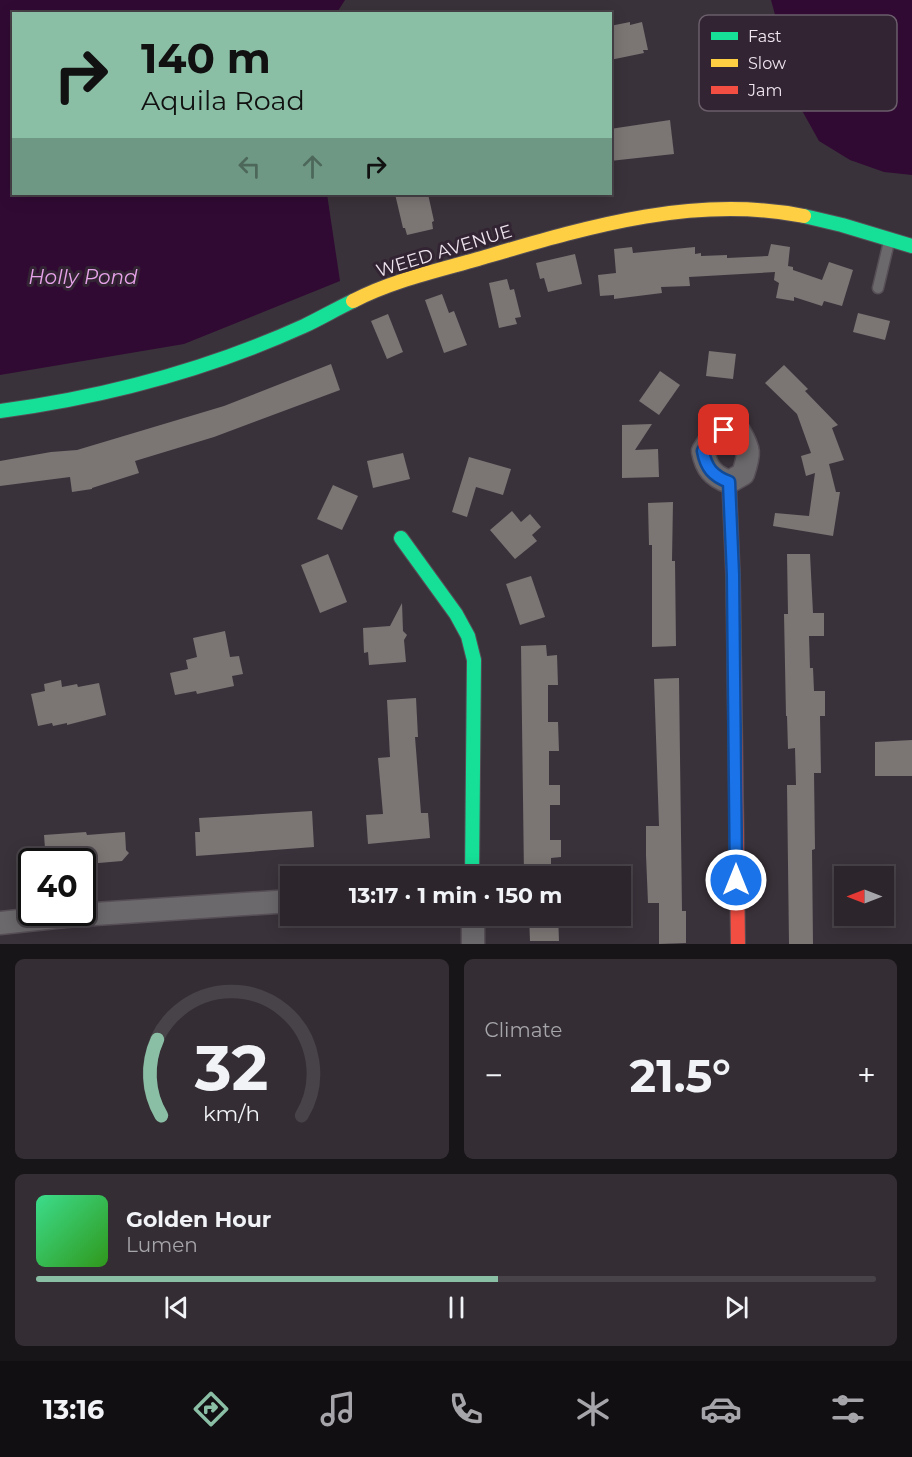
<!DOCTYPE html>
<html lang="en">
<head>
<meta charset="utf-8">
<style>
	:root { --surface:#2c262c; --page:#342e34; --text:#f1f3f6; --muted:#a6a5a9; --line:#484348; --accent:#8abfa5 }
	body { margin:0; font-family:Montserrat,sans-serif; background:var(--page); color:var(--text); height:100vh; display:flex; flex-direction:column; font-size:22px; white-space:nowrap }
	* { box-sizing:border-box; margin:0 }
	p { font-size:20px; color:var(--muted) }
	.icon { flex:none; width:33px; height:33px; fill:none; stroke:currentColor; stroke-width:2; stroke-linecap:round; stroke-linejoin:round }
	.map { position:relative; height:944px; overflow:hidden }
	.drawer { display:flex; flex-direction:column; gap:15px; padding:15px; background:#181518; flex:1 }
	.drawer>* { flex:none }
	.banner { position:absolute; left:12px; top:12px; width:600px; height:183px; border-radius:0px; box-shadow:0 3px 15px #0003,0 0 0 2px var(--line); background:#8abfa5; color:#111; overflow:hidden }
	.needle { width:39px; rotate:270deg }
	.controls { position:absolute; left:834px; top:866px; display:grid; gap:12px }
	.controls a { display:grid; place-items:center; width:60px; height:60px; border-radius:0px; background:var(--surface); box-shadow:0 3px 15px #0003,0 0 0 2px var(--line); font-size:30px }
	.speed { position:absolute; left:18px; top:848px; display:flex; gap:12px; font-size:30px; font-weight:700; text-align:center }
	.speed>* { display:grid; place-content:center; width:78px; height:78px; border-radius:50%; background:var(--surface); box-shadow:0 3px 15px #0003,0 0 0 2px var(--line); line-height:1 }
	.speed .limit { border:3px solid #111; border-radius:9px; background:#fff; color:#111 }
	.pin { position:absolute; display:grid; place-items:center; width:51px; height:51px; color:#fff; margin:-26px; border-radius:12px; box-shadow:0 3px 9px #0006 }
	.me { position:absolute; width:66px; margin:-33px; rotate:0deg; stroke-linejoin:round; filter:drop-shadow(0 0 4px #0008) }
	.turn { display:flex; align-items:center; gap:21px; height:126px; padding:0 30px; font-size:27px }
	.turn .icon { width:78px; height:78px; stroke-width:2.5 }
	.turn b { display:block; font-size:42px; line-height:51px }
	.lanes { display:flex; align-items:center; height:57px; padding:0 30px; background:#0003; justify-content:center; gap:30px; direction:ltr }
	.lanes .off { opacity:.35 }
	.big { font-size:45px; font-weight:700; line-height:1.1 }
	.drawer .card { flex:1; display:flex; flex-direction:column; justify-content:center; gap:9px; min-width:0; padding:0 21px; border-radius:9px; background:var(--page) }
	.drawer .dial { align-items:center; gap:0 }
	.dial svg { height:156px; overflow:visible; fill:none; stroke:var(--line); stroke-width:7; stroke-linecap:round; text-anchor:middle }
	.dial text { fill:var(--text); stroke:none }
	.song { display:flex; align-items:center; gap:18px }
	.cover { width:72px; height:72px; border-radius:9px; background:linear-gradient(135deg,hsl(150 70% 55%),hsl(110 70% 35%)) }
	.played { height:6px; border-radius:3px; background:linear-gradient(90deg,var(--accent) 55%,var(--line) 55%) }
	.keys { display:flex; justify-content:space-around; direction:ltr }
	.heat { display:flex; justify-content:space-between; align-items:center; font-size:33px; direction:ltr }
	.drawer .tiles { flex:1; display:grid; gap:15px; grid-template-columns:1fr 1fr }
	.card:last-child { grid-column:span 2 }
	.trip { position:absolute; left:280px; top:866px; width:351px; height:60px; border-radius:0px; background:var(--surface); box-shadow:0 3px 15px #0003,0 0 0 2px var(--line); font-weight:700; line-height:60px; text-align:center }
	.menu { display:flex; height:96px; justify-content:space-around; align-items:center; background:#120f12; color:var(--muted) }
	.menu .icon { width:42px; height:42px }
	.menu .selected { color:var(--accent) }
	.menu b { font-size:27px; color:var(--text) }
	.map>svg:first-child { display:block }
	.water { fill:#310a34 }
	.building { fill:#7b7574 }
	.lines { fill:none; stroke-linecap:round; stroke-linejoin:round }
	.lane-casing { stroke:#564f56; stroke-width:13 }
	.street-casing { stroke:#564f56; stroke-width:25 }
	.fast-casing { stroke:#564f56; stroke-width:16 }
	.slow-casing { stroke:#564f56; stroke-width:16 }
	.jam-casing { stroke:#564f56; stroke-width:16 }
	.lane { stroke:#6c696c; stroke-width:10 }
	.street { stroke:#6c696c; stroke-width:22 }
	.fast { stroke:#16e098; stroke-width:14 }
	.slow { stroke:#ffcf43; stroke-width:14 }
	.jam { stroke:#f24e42; stroke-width:14 }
	.route-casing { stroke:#114b97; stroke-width:15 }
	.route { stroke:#1a73e8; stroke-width:10 }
	.labels { text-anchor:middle; stroke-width:6; stroke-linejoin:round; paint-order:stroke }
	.street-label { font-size:18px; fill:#eee4ee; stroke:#322433 }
	.water-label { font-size:20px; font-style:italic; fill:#e6a2e8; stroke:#322433 }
	.key { fill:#322433; stroke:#6a5e6b; stroke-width:1.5 }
	.key-label { font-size:16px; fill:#eee4ee }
</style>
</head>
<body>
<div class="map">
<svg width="912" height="944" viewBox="0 0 912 944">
	<rect width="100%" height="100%" fill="#3a323a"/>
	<g class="water">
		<path d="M0,0H345L336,14H14V194H327L340,281L184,344L0,375Z"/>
		<path d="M771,0H912V175L884,172L850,160L819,141L800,107Z"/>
	</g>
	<g class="building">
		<path d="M630,22V25L642,22L648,50H643L644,53L610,60V26Z"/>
		<path d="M670,120L674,154L610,161V129Z"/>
		<path d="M395,194H428L434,221L432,222L433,229L407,235L405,228H403Z"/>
		<path d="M771,244L790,247L788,266L793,267V270L822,280L829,262L853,270L842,306L824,301L822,306L794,297V301L776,298L779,283L774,280L775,272L689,277L690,286L661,287L662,293L614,299V295L600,296L598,275L616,273L614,249L632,247L633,253L695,247V254L701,253V256L727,255V258L768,256Z"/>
		<path d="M575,254L582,284L548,292L544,278L540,279L536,263Z"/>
		<path d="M507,279L510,290L514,289L521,317L515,318L517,324L499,328L489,283Z"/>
		<path d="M442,294L449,313L454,311L467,345L444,353L425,300Z"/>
		<path d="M858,313L890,321L885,340L853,332Z"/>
		<path d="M388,314L403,352L387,359L371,321Z"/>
		<path d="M709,351L736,354L733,379L706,376Z"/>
		<path d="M331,364L340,390L214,437L135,461L139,473L92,488V489L72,492L70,477L0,486V461L51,452L77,450L224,406Z"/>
		<path d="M784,365L808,389L805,391L838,425L832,428L844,460L829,464L836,492H840L833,536L773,526L775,513L809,516L815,473L806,476L801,456L811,453L797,414L765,383Z"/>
		<path d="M660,371L680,385L659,415L639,401Z"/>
		<path d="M652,424L635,450L658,449L659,477L622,478V425Z"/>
		<path d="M403,453L410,479L373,488L367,461Z"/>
		<path d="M469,457L511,469L503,495L476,487L467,517L452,512Z"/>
		<path d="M333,485L358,496L342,530L317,519Z"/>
		<path d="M673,502L672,561H675L676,646L652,647V545H649L648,503Z"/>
		<path d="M512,511L521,522L530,514L541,527L532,535L537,541L515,559L490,530Z"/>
		<path d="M328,554L347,602L320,613L301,565Z"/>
		<path d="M787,554H810L813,613H824V636H809L810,668H813L814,691H825V716H820L821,773H814L815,849L812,850L813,944H789L787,785H796L795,748L788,749L787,716H786L784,614H788Z"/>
		<path d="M531,576L545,617L520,625L506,584Z"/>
		<path d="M402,603L403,631L407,635L404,640L406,662L369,665L368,652L364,653L363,628L390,626Z"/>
		<path d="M225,631L230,657L239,656L243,674L232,676L234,686L197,694L196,691L175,695L170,673L188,669L186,660L197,657L193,638Z"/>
		<path d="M546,645L547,656L557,655L558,685H548V722H558L559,751H549V785H560V805H550V840H561V857L551,858V876H524L521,646Z"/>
		<path d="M679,678L682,911H686V943L659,944V903H648L646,855V826H659L654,679Z"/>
		<path d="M61,680L62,687L77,684L78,687L99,683L106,715L67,725V723L53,726L52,723L38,726L31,694L45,691L44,684Z"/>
		<path d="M416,698L418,737H415L421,813H428L430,838L368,844L366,815L383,814L378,758L390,757L387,700Z"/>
		<path d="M912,740V776H875V742Z"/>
		<path d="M312,811L314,847L196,856L195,832H200L199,818Z"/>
		<path d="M86,832L87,835L125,832L126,850L129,853L122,861L87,864L82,863V861H46L44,835Z"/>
		<path d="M529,915H558L559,941H530Z"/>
	</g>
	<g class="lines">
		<defs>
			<path id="lane" d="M878,288L889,242"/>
			<g id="street">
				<path d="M724,430L739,431C750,450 750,453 743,474L729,482C713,476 706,468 703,451L713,435Z"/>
				<path d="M473,915V944"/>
				<path d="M0,923L65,916L291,901"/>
			</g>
			<g id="fast">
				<path d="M804,216L842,225L912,246"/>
				<path d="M0,411C105,397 207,370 304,326C321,318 336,309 353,301"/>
				<path d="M401,538L456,614L468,636L474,660L472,876"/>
			</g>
			<path id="slow" d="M353,301C391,281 436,271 478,259C584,228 693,194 804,216"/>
			<path id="jam" d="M729,482L733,575L738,944"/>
		</defs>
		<use href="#lane" class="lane-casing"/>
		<use href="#street" class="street-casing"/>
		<use href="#fast" class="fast-casing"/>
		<use href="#slow" class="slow-casing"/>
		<use href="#jam" class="jam-casing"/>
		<use href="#lane" class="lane"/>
		<use href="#street" class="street"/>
		<use href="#fast" class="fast"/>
		<use href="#slow" class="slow"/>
		<use href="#jam" class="jam"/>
	</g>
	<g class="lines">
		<defs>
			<path id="route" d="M724,430L713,435L703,451C706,468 713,476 729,482L733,575L736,880"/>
		</defs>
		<use href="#route" class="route-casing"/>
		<use href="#route" class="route"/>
	</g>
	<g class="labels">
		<g class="street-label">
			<text transform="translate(444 251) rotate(-17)" y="6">WEED AVENUE</text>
		</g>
		<g class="water-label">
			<text x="83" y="284">Holly Pond</text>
		</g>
	</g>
	<rect x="699" y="15" width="198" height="96" rx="9" class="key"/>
	<rect x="711" y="32" width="27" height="8" fill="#16e098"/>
	<rect x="711" y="59" width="27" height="8" fill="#ffcf43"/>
	<rect x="711" y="86" width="27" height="8" fill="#f24e42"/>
	<g class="key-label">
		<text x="748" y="42">Fast</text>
		<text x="748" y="69">Slow</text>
		<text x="748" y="96">Jam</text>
	</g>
</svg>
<div class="controls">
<a><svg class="needle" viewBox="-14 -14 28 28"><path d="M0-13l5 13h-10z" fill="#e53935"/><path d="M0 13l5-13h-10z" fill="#a6a5a9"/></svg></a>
</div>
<div class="speed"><div class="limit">40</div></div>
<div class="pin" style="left:724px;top:430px;background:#d93025"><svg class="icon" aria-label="arrive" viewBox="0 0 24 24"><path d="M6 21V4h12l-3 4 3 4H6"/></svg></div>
<svg class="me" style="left:736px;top:880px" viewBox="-20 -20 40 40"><circle r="17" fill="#1a73e8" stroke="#fff" stroke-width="3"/><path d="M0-11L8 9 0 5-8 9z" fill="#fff"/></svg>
<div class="trip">13:17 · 1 min · 150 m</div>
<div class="banner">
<div class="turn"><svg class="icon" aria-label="right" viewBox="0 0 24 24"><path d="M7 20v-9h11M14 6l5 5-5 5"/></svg><div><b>140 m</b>Aquila Road</div></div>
<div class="lanes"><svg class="icon off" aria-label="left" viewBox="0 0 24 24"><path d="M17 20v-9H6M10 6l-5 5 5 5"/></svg><svg class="icon off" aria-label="ahead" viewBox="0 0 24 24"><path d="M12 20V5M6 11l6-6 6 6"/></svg><svg class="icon" aria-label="right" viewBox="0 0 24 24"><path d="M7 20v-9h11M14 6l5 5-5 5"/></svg></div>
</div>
</div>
<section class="drawer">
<div class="tiles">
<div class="card dial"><svg viewBox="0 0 100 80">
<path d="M14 69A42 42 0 1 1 86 69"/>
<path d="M14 69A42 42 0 0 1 12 30" stroke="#8abfa5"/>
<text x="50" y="56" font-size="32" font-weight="700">32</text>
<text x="50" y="72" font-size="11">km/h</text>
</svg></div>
<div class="card"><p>Climate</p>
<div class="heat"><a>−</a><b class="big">21.5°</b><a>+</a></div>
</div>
<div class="card">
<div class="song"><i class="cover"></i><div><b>Golden Hour</b><p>Lumen</p></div></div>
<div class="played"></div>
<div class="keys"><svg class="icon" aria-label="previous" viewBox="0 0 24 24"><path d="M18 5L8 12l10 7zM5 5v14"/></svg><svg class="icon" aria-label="pause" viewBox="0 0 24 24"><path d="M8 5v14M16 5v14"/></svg><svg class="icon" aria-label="next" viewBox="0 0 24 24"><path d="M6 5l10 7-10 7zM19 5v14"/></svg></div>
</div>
</div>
</section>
<nav class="menu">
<b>13:16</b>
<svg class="icon selected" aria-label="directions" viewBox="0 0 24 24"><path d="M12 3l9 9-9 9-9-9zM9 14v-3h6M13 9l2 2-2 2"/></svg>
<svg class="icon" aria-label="music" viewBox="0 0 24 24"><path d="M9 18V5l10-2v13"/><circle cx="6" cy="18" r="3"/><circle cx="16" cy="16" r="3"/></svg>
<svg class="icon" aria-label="phone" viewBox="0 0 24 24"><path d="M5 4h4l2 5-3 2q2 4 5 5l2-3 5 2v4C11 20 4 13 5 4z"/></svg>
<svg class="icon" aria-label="climate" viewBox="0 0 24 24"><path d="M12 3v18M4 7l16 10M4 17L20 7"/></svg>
<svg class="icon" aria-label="car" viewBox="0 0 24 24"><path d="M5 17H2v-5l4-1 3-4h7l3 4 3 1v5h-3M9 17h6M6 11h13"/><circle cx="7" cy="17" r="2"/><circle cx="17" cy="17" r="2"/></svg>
<svg class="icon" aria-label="filters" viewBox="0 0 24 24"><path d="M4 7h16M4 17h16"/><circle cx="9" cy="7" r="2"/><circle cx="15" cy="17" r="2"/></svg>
</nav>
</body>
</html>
